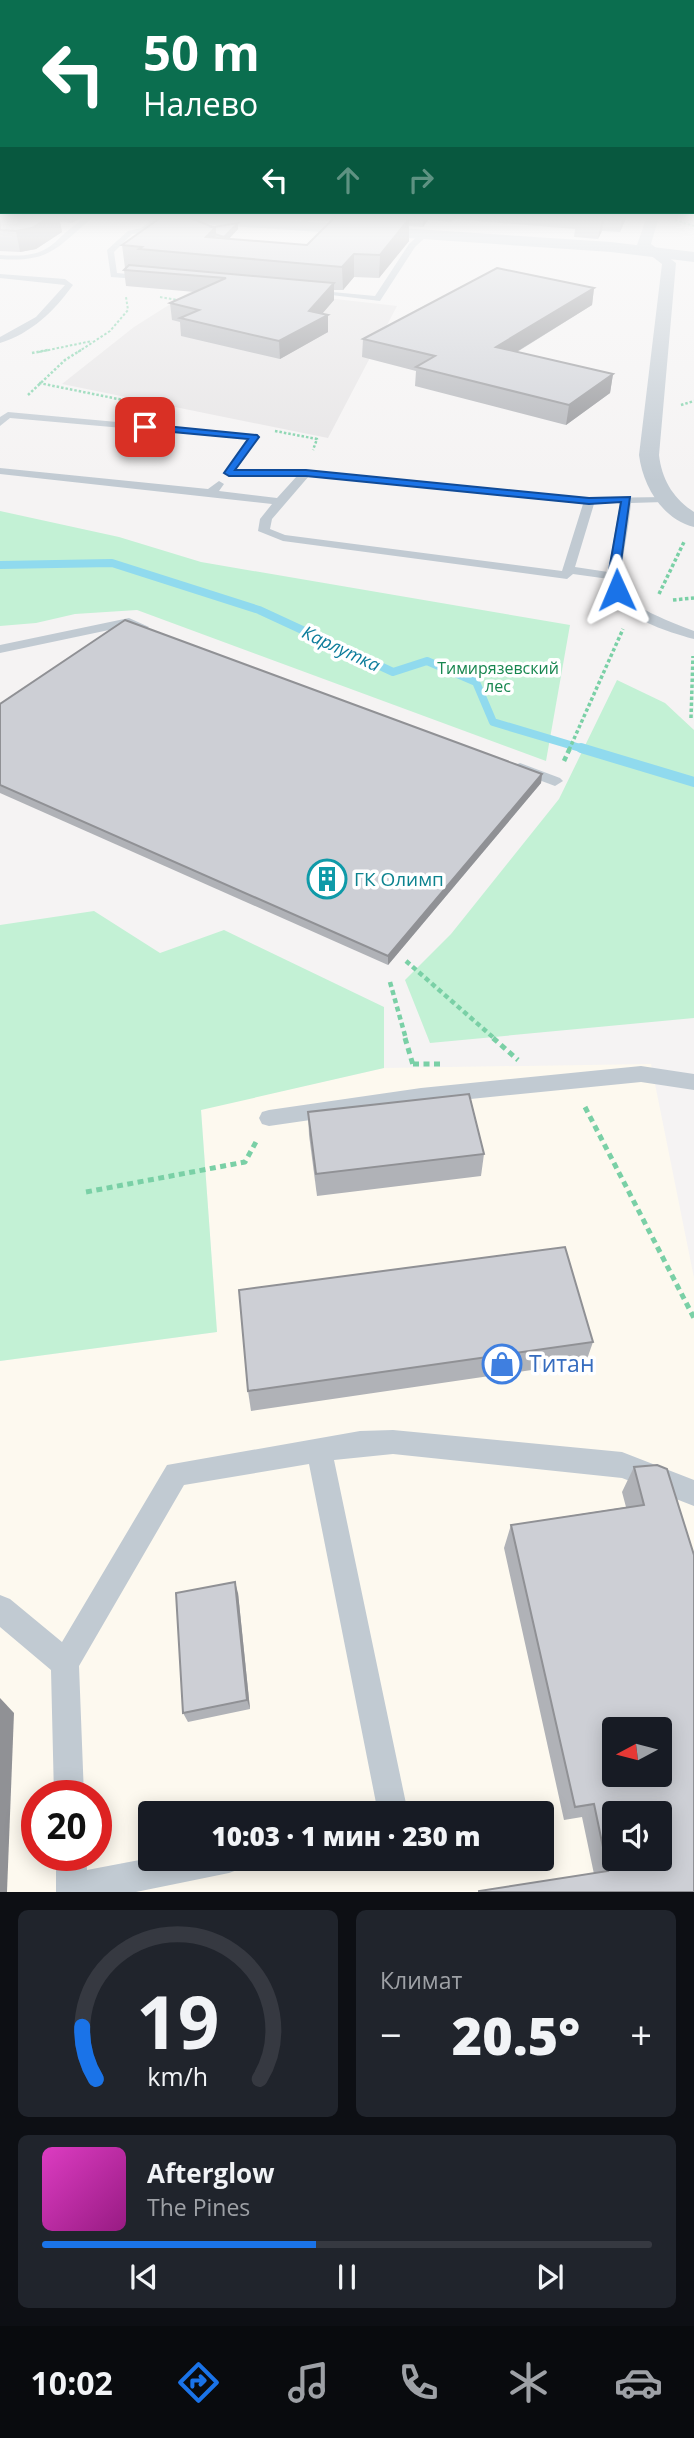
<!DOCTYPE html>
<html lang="ru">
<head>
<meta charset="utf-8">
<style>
	:root { --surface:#171b24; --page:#20242c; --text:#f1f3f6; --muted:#9ea1a6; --line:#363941; --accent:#1a73e8 }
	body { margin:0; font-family:"Open Sans",sans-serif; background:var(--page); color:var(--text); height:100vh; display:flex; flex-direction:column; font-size:26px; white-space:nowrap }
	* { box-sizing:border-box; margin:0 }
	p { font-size:23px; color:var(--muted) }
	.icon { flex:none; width:38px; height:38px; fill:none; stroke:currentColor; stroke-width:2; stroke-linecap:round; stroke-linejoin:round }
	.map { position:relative; height:1892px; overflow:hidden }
	.sheet { display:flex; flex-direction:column; gap:18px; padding:18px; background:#0d0f14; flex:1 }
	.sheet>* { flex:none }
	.guide { position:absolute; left:0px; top:0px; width:695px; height:214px; box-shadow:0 4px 18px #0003; background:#0b6e4f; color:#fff; overflow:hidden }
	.needle { width:46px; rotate:263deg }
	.buttons { position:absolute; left:602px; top:1717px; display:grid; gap:14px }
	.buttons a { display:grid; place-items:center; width:70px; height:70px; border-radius:7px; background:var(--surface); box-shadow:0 4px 18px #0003; font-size:35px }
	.speed { position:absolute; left:21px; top:1780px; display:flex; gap:14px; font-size:35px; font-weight:700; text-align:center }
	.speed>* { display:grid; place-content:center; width:91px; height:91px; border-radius:50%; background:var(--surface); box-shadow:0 4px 18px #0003; line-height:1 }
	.speed .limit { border:10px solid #d22; background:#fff; color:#111 }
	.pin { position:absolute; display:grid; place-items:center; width:60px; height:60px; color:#fff; margin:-30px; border-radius:14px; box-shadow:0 4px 10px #0006 }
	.me { position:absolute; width:77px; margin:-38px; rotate:359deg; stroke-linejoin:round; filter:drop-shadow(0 0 5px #0008) }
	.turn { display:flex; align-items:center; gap:24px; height:147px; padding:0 28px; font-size:32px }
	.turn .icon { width:91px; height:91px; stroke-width:2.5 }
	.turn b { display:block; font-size:49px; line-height:60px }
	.lanes { display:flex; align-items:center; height:66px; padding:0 28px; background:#0003; justify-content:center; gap:35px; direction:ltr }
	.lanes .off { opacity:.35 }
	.big { font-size:52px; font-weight:800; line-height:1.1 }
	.sheet .card { flex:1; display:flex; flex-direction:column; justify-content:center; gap:10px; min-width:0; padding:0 24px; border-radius:10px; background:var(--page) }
	.sheet .dial { align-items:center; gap:0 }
	.dial svg { height:182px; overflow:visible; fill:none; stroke:var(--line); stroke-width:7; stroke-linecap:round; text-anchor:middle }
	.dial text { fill:var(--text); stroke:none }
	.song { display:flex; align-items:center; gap:21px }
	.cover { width:84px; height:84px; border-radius:10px; background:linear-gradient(135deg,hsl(310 70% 55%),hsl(310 70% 35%)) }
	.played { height:7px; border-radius:4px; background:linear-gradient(90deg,var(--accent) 45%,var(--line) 45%) }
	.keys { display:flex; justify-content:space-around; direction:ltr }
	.heat { display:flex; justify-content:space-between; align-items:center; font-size:38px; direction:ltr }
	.sheet .tiles { flex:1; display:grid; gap:18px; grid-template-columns:1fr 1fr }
	.card:last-child { grid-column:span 2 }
	.trip { position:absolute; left:138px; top:1801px; width:416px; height:70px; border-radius:7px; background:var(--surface); box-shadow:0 4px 18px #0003; font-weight:800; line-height:70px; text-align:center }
	.menu { display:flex; height:112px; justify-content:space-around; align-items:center; background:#090b0e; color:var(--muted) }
	.menu .icon { width:49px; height:49px }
	.menu .on { color:var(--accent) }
	.menu b { font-size:32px; color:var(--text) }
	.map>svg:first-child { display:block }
	.commercial { fill:#fdf9ef; fill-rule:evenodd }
	.education { fill:#e6e4e5 }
	.green { fill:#c3f1d5 }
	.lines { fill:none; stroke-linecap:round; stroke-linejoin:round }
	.stream-far1 { stroke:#90daee; stroke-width:8 }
	.stream { stroke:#90daee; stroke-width:10 }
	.path-far4 { stroke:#7ad0a6; stroke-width:2; stroke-dasharray:2.5 2; stroke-linecap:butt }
	.path-far3 { stroke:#7ad0a6; stroke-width:2.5; stroke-dasharray:2.5 2; stroke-linecap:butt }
	.path-far2 { stroke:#7ad0a6; stroke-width:3.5; stroke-dasharray:3.5 2.5; stroke-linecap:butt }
	.path-far1 { stroke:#7ad0a6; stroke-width:4.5; stroke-dasharray:5 3.5; stroke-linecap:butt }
	.path { stroke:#7ad0a6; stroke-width:5; stroke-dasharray:6 4.5; stroke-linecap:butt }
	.service { fill:#c1cad2; fill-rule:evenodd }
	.minor { fill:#c1cad2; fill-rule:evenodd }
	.tertiary { fill:#c1cad2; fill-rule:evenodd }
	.wall { fill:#b0b2b7 }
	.shaded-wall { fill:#909195 }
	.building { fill:#cdcfd5; stroke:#909195; stroke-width:2; fill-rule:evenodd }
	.route { fill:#1a73e8; stroke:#114b97; stroke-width:2 }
	.labels { text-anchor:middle; stroke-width:7; stroke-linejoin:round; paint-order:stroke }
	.far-park-label { font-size:16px; fill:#17864f; stroke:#fff }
	.far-water-label { font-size:18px; font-style:italic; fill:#0c7c9b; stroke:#fff }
	.culture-label { font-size:19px; fill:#0d838f; stroke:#fff; text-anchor:start }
	.near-shop-label { font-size:23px; fill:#366cbe; stroke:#fff; text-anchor:start }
</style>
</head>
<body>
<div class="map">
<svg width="694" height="1892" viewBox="0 0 694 1892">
	<rect width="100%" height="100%" fill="#f5f3f3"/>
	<path class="commercial" d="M651,1064L694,1278V1892H0V1361L217,1332L201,1109L384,1068ZM614,1729H660V1774H614ZM37,1796H96V1855H37ZM150,1813H542V1858H150ZM614,1813H660V1858H614Z"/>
	<path class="education" d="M202,284L397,306L328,438L62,384L134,327Z"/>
	<g class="green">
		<path d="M0,511L119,537L201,562L570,625L546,761L137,610L75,614L36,623L0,626Z"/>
		<path d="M617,680L665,703L694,730V1018L430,1043L405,980L451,934L559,799Z"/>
		<path d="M94,911L160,953L224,930L384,1007V1068L201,1110L217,1332L0,1361V925Z"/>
	</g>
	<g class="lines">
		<path class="stream-far1" d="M0,565L112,563L259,610L393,672L427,661L476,682L493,722L587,750"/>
		<path class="stream" d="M581,748L694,782"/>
		<g class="path-far4">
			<path d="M675,220L694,226"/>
			<path d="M160,297L183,301"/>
			<path d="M39,352L92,341"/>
			<path d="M78,352L110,331L128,310L126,297"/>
		</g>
		<g class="path-far3">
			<path d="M32,353L48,350"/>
			<path d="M39,383L123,400"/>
			<path d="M28,395L65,360L81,350"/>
			<path d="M681,405L694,401"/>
			<path d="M275,431L317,439L313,450"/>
		</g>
		<g class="path-far2">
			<path d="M659,594L684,542"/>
			<path d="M673,600L694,598"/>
			<path d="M691,718L693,656"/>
			<path d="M569,750L623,629"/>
		</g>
		<g class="path-far1">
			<path d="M564,761L570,748"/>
			<path d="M406,961L495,1039"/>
			<path d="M390,982L406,1039"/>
		</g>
		<g class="path">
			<path d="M405,1038L413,1065"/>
			<path d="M493,1038L518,1060"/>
			<path d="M413,1064H440"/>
			<path d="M585,1107L694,1318"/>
			<path d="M86,1192L245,1162L257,1140"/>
		</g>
		<g class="service">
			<path d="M88,216H95C58,245 53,263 0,259V255C57,259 48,240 88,216Z"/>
			<path d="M157,216H164L149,228L156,230V232L132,234L114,252L117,273L148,276L151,280L111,277L107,250L128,231L141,228Z"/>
			<path d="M307,216H314L301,227H297Z"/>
			<path d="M422,232L429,234L415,247L380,301L307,292L311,290L375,296L409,244Z"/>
			<path d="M0,274L65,279L73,285C54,311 32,333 0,343V337L36,317L65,285L0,278Z"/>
			<path d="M8,412L258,435L259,437L236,470H306L589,498L668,497L669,499L664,502L631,503C622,591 598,595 694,631V639C664,631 612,615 609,579L573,574L567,579L283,541L258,531L260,519L272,504L0,474V468L208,489L219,481L224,484L219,491L277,498L297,476L225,475L224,473L247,439L10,418L0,426V417ZM309,476L583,504L562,571L285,535L270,529L272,519ZM620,503L608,572L575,567L594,504Z"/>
			<path d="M129,618L149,627L143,631L128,626L0,653V645Z"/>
			<path d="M520,763L560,778L563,781L555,786L515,771L513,768L515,765Z"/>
			<path d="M641,1066L694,1074V1090L641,1082L421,1104L269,1126L262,1124L259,1118L262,1112L269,1110L421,1088Z"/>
			<path d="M393,1430L622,1452L694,1480V1506L622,1478L393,1454L334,1460L408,1813H378L309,1464L184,1485L79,1666L84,1796H54L51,1670L0,1627V1595L10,1599L62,1642L167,1465L360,1431Z"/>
			<path d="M56,1855H86L87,1870L150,1858H244L240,1869L229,1873L136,1892H56Z"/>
		</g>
		<path class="minor" d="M647,216H659L651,244L676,263L659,455C662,480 673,498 694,512V527C662,519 643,486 639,455L662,264L637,245Z"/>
		<path class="tertiary" d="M150,216H220L611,242L694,252V262L611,252L158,221Z"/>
	</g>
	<g class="wall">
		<path d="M0,216H84L72,223L60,222L62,232L36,249L20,252L0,251Z"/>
		<path d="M336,216H627L620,232L602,231L598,239L574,237L575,229L454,219L451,222L428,220L423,227L409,226V241L379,278L354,277L343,290H334V300L322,314L328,332L280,359L181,336L180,322L172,320L170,303L195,292L126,286L124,270L125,268L122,245L209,226L214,227L238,223V229L229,239L307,245Z"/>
		<path d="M594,288L592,305L517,352L613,374L610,393L566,425L415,386L416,371L362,357L363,339Z"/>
		<path d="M0,704L542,774L541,783L388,965L0,793Z"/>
		<path d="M308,1112L484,1154L481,1176L317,1196L309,1135Z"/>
		<path d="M593,1342L586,1362L251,1411L248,1391Z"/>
		<path d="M657,1465L694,1892H478L594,1874L582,1817L564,1820L504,1548L511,1525L626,1507L622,1492L634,1467Z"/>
		<path d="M238,1593L250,1709L188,1722L183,1713Z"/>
	</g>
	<g class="shaded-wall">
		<path d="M51,216H59L62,232L36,249L20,252L16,231Z"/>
		<path d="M71,216H84L72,223Z"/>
		<path d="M423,216H428V220L423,227Z"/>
		<path d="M602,216H605L602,231L598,239Z"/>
		<path d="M622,216H627L620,232Z"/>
		<path d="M409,219V241L379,278L380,255Z"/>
		<path d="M238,223V229L224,244V237Z"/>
		<path d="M215,228L217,251L206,237Z"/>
		<path d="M354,254V277L343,290L342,267Z"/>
		<path d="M334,283V300L315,322L328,315V332L280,359L279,341Z"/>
		<path d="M594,288L592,305L495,365L496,347Z"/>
		<path d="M613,374L610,393L566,425L569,405Z"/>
		<path d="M542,774L541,783L388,965V956Z"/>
		<path d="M235,1582L238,1593L250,1709L247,1700Z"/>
		<path d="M0,1698L14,1713L7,1892H0Z"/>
	</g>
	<g class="building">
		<path d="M0,216H51L32,228L16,231L0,230Z"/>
		<path d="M163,216H186L215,228L206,237L307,245L336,216H364L409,219L380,255L354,254L342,267L139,249L142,247L122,245Z"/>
		<path d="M577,216H602L601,217Z"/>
		<path d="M238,223L224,237L215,234V228L209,226L214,227Z"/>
		<path d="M129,265L334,283L309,311L328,315L279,341L180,318L199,310L170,303L226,278L124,270Z"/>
		<path d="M497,268L594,288L496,347L613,374L569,405L416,367L435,356L363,339Z"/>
		<path d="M125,620L542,774L388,956L0,785V704Z"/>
		<path d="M469,1094L484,1154L316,1174L308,1112Z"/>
		<path d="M565,1247L593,1342L248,1391L239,1290Z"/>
		<path d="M657,1465L667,1469L694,1555V1892H479V1891L608,1871L594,1804L575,1807L511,1525L644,1505L634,1467ZM614,1729H660V1774H614ZM614,1813H660V1858H614Z"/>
		<path d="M235,1582L247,1700L183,1713L176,1593Z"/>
	</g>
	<linearGradient id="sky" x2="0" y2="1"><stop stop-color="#85c3ea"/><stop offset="0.45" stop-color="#fafafa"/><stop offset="1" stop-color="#fafafa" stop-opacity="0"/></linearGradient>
	<rect width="694" height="481" fill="url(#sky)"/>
	<path class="route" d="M145,424L257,435L259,437L235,470H306L589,498L630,497L619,576L623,590L613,592L608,576L621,502L589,504L306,476H229L224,473L248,439L141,429V425Z"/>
	<defs>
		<symbol id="building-ring" viewBox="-11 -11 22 22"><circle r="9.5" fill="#fff" stroke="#0f9aa8" stroke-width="1.5"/><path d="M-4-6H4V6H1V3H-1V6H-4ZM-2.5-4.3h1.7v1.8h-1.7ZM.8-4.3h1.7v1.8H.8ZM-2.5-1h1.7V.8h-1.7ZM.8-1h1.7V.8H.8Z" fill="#0f9aa8"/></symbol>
		<symbol id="shop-ring" viewBox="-11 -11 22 22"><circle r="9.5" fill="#fff" stroke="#3f7fe0" stroke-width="1.5"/><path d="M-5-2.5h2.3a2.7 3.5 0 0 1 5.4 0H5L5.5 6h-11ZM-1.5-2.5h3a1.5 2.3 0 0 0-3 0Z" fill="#3f7fe0"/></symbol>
	</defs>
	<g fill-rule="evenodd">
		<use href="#building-ring" x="305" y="857" width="44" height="44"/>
		<use href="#shop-ring" x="480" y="1342" width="44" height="44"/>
	</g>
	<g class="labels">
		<g class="far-park-label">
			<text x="498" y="674">Тимирязевский<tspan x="498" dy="18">лес</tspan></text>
		</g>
		<g class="far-water-label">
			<text transform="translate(341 649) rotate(25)" y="6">Карлутка</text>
		</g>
		<g class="culture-label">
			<text x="354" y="886">ГК Олимп</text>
		</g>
		<g class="near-shop-label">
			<text x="529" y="1372">Титан</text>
		</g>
	</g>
</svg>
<div class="buttons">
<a><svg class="needle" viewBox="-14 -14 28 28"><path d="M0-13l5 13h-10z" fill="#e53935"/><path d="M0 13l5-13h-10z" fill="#9ea1a6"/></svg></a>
<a><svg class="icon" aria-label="sound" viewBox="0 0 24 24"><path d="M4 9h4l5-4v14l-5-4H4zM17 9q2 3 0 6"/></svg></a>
</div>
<div class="speed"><div class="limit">20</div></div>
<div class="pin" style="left:145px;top:427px;background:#d93025"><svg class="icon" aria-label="arrive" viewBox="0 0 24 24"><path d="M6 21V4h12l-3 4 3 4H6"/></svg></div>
<svg class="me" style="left:617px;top:590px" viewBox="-20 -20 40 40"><path d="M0-17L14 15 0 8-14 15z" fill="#1a73e8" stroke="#fff" stroke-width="4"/></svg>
<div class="trip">10:03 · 1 мин · 230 m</div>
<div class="guide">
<div class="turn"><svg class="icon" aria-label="left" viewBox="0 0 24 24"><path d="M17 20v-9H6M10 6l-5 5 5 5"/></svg><div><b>50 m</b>Налево</div></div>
<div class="lanes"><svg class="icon" aria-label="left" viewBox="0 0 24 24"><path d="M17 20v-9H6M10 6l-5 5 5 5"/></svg><svg class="icon off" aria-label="ahead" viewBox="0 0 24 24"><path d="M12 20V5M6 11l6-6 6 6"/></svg><svg class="icon off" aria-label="right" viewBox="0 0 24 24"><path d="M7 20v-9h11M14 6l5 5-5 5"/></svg></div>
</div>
</div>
<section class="sheet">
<div class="tiles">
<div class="card dial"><svg viewBox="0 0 100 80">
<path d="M14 69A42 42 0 1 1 86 69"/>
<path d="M14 69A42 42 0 0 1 8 46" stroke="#1a73e8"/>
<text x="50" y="56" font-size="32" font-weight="700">19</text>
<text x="50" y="72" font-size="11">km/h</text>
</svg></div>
<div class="card"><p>Климат</p>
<div class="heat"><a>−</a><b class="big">20.5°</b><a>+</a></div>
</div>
<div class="card">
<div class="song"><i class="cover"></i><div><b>Afterglow</b><p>The Pines</p></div></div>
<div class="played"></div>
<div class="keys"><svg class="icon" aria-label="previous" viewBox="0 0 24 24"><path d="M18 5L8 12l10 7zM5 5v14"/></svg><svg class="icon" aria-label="pause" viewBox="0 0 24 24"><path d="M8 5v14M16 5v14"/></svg><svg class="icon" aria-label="next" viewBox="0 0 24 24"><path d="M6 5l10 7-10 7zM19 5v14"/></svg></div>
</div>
</div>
</section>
<nav class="menu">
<b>10:02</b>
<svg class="icon on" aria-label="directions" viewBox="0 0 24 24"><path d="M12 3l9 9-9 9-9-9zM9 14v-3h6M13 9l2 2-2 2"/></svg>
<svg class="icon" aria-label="music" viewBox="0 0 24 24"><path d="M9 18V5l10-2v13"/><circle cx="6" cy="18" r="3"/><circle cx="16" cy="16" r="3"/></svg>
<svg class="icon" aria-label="phone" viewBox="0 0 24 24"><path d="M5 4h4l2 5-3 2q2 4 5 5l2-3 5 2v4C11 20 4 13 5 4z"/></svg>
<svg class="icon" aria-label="climate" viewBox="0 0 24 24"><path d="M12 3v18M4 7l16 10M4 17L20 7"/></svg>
<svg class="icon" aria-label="car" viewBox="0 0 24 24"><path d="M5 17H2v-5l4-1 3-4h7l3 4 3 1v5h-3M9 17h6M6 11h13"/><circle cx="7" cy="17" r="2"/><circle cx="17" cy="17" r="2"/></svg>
</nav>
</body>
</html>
